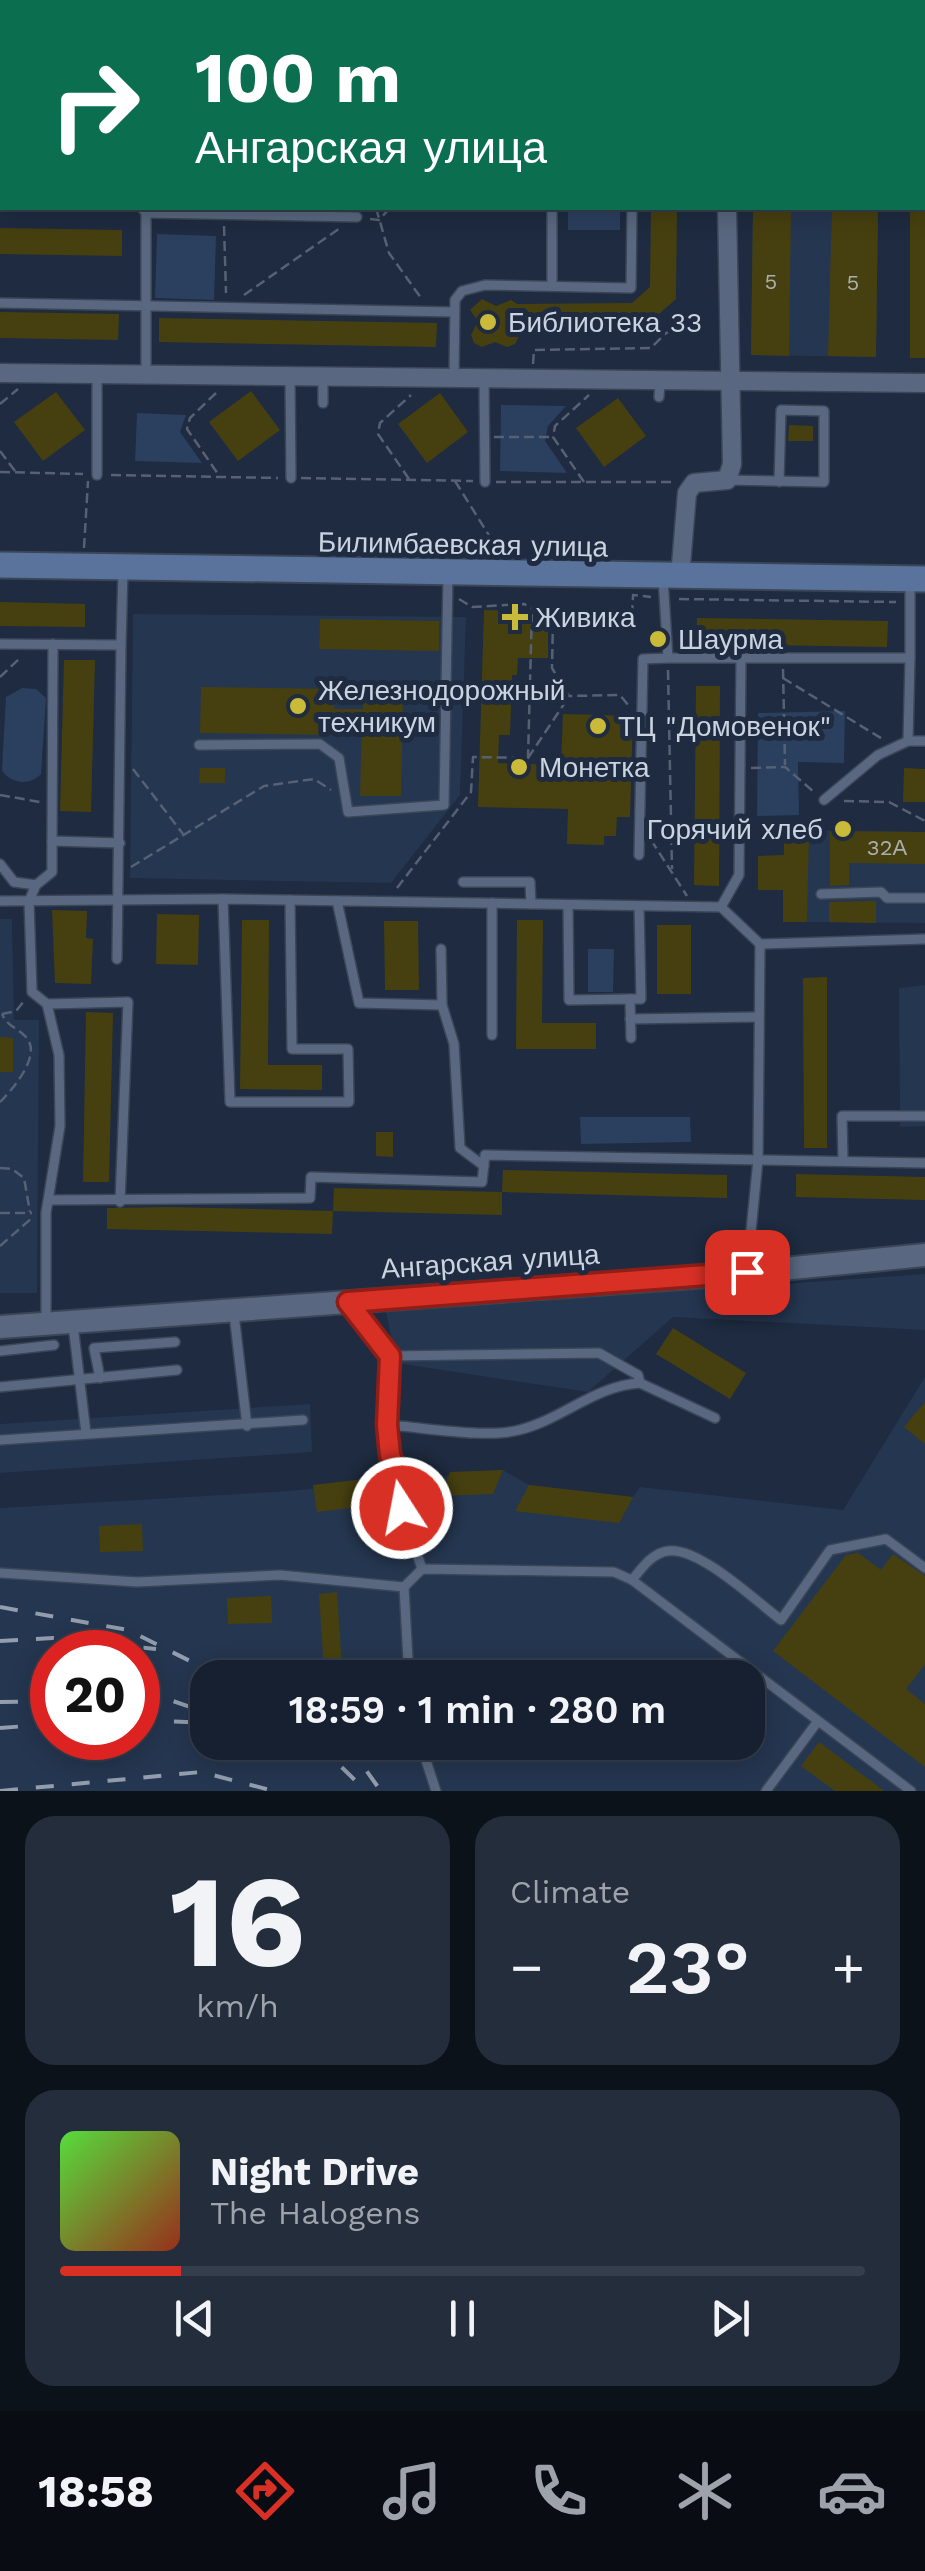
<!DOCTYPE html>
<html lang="en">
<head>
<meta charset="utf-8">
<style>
	:root { --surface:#162030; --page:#232d3c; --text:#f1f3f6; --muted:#9ea3ab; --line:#353e4c; --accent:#d93025 }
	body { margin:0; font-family:"Work Sans",sans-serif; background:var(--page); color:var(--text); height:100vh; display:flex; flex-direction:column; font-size:38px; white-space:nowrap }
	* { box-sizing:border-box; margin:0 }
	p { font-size:32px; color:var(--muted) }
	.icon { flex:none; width:55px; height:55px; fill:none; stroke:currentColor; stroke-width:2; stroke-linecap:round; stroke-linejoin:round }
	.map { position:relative; height:1791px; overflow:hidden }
	.sheet { display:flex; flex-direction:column; gap:25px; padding:25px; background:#0c121a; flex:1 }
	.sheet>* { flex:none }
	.hud { position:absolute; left:0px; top:0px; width:925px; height:210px; box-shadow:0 5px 25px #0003,0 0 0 2px var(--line); background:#0b6e4f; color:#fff; overflow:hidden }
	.speed { position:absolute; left:30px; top:1630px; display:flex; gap:20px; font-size:50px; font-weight:700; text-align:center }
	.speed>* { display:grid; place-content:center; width:130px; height:130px; border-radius:50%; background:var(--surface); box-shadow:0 5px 25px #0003,0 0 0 2px var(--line); line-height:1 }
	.speed .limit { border:15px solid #d22; background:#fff; color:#111 }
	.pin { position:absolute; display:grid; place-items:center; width:85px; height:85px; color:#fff; margin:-42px; border-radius:20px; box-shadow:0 5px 15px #0006 }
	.me { position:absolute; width:110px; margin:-55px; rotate:349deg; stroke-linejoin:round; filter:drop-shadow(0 0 8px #0008) }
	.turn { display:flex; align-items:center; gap:35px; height:210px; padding:0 30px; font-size:45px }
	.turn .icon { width:130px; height:130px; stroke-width:2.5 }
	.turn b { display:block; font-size:70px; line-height:85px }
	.big { font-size:75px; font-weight:600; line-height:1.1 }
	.sheet .card { flex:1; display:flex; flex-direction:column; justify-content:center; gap:15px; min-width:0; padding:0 35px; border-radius:30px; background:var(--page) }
	.sheet .dial { align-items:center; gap:0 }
	.dial b { font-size:130px; line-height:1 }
	.song { display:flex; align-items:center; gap:30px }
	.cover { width:120px; height:120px; border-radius:15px; background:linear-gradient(135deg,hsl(110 70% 55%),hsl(10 70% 35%)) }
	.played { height:10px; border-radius:5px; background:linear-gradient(90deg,var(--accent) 15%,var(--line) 15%) }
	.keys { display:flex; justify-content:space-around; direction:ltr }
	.heat { display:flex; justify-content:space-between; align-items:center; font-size:55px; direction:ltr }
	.sheet .tiles { flex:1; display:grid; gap:25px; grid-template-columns:1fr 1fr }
	.card:last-child { grid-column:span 2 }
	.trip { position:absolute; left:190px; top:1660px; width:575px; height:100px; border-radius:30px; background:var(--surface); box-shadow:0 5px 25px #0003,0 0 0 2px var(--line); font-weight:600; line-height:100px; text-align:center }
	.tab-bar { display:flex; height:160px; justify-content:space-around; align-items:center; background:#090d13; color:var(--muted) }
	.tab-bar .icon { width:70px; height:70px }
	.tab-bar .active { color:var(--accent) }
	.tab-bar b { font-size:45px; color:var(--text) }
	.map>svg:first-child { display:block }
	.built { fill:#253650; fill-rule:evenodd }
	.green { fill:#2b3f5e }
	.building { fill:#464010 }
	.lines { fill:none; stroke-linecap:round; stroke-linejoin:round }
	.service-casing { stroke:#3a4556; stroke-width:12 }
	.minor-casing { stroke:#3a4556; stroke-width:21 }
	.tertiary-casing { stroke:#3a4556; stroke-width:26 }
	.secondary-casing { stroke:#3a4556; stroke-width:29 }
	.path { stroke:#566274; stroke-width:2.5; stroke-dasharray:10 5; stroke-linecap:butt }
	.service { stroke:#596880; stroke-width:9 }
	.minor { stroke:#596880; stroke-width:18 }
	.tertiary { stroke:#596880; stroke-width:22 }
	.secondary { stroke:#59739c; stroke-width:25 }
	.rail { stroke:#939dad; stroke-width:4; stroke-dasharray:18 18; stroke-linecap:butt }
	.route-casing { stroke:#8d1f18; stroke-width:25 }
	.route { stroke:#d93025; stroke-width:18 }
	.poi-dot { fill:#caba3a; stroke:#1e2b40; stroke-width:4 }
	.labels { text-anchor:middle; stroke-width:10; stroke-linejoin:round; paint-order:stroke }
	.number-label { font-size:22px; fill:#a9aeac }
	.poi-label { font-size:28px; fill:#cad3e0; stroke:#1e2b40; text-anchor:start }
	.street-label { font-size:28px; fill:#cad3e0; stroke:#1e2b40 }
</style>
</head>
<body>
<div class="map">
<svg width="925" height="1791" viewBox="0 0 925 1791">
	<rect width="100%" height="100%" fill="#1e2b40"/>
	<g class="built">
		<path d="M753,208H878L876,357L751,355Z"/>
		<path d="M133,614L466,617L460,795L391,883L130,878Z"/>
		<path d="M784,830L925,832V923L783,922Z"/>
		<path d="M0,919H12L14,1020H39L37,1293H0Z"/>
		<path d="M925,985V1126L900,1127L899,988Z"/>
		<path d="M925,1274V1330L673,1317L588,1392L396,1363L386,1312Z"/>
		<path d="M925,1377V1791H0V1508L289,1491L503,1470L529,1485L633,1497L640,1487L843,1510ZM52,1652H138V1738H52ZM208,1678H748V1742H208Z"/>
		<path d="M310,1404L312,1452L0,1473V1424Z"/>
	</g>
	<g class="green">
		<rect x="568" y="208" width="52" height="22"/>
		<path d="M157,234L216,236L214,300L155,298Z"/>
		<path d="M501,405L566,406L548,426L545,441L567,473L500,471Z"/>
		<path d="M137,413L186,415L180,432L202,463L135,461Z"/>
		<path d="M22,688L36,689L46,698L41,774C30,786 10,784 2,770L6,697Z"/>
		<path d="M845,711L844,763L798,762L799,815L757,816L758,713Z"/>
		<path d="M588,949H614L613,992H588Z"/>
		<path d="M580,1117H690L691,1142L581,1144Z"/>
	</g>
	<g class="building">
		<path d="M651,208H677L676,299L642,329L522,330L515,344L507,347L495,342L482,347L474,343L471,335L478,321L470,310L482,299L496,306L511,300L517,304L632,303L650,287Z"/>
		<path d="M753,208H791L789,356L751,355Z"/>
		<path d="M832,208H878L876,357L828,356Z"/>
		<rect x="910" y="208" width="15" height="150"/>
		<path d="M0,228L122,230V256L0,254Z"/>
		<path d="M0,312L119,314L118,340L0,338Z"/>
		<path d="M159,318L437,323L436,347L159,342Z"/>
		<path d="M251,391L280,430L238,461L209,422Z"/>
		<path d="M56,392L85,430L43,461L14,422Z"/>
		<path d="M440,393L468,432L427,463L398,424Z"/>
		<path d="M618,398L646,436L604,467L576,428Z"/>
		<path d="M789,425L813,426V441H788Z"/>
		<path d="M0,602L85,604V627L0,626Z"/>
		<path d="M484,610L517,611L516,623L548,622V658H518L517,675H512L510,735H499L498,763L561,765L563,714L633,716L630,817H617L616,836H604V845L567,844L568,809L478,807Z"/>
		<path d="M697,618L888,621L887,647L696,644Z"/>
		<path d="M320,619L439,621V651L319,649Z"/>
		<path d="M64,660H95L91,812L60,811Z"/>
		<path d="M696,686H720L719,886L694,885Z"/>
		<path d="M201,687L334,689V709H363V688L403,689L401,796H360L362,721L335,720V735L200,733Z"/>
		<path d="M200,768H225V783H199Z"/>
		<path d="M904,768L925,769V802H903Z"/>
		<path d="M784,830L809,831L807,922H783V890H758V856L784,855Z"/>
		<path d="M830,831L925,832V864L849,863V885L830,886Z"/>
		<path d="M876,901V923L829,922V902Z"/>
		<path d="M52,910L87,911L86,938L93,939L91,984L55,983Z"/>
		<path d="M157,914L199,915L198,965L156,964Z"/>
		<path d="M242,920H269L268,1065H322V1090L240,1089Z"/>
		<path d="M517,920H543L542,1023H596V1049H516Z"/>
		<path d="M384,921H418L419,990H385Z"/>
		<rect x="657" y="925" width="34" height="69"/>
		<path d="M827,977V1148H804L803,978Z"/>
		<path d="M86,1012L113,1013L109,1182H83Z"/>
		<path d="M0,1037L13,1038V1072H0Z"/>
		<path d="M376,1132H393V1157L376,1156Z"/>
		<path d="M503,1170L727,1175V1198L502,1192Z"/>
		<path d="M796,1174L925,1177V1200L796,1197Z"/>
		<path d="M334,1188L502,1192V1215L333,1211Z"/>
		<path d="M169,1207L333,1211L332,1234L107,1229V1208Z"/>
		<path d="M673,1328L746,1373L730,1399L656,1354Z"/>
		<path d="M925,1402V1444L904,1427Z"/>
		<path d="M503,1470L493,1494L440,1496L450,1472Z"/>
		<path d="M364,1479L367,1506L317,1512L313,1485Z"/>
		<path d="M529,1485L633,1497L619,1523L515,1511Z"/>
		<path d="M142,1524L143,1551L100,1552L99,1526Z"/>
		<path d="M858,1553L881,1570L893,1554L925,1576V1664L906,1689L925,1704V1767L773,1651L846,1555Z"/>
		<path d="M337,1592L342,1669L324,1670L319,1594Z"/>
		<path d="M271,1596L272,1623L228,1624L227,1598Z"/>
		<path d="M819,1742L884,1791H835L801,1766Z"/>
	</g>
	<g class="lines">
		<defs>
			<g id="service">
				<path d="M155,0V2"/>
				<path d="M457,0V2"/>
				<path d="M263,2V0"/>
				<path d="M2,94V98"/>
				<path d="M0,119L2,117"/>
				<path d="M0,168H2"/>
				<path d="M142,208L146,213V375"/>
				<path d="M146,213L357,217"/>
				<path d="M552,286V208"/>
				<path d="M0,303L454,312"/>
				<path d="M97,375V475"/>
				<path d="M290,377L291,478"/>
				<path d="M454,379L455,300L462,291L485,285L631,288L632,208"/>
				<path d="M484,379L485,482"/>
				<path d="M659,397L660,381"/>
				<path d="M323,403V377"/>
				<path d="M727,480L824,482V411L781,410L779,482"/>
				<path d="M663,578L668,658H910L908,741H925"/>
				<path d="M0,644L121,645L123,570"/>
				<path d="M53,644L52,841L120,843"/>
				<path d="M910,658V580"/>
				<path d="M199,745L320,744L339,758L348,812L444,805L448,574"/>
				<path d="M824,800L878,755L908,741"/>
				<path d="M52,841V872L36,885L29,901L32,992L47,1004L128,1002L120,1202"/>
				<path d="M639,855L643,659L668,658"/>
				<path d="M0,864L14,882L36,885"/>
				<path d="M463,882H530L531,904"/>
				<path d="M821,894L881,892L887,898H925"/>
				<path d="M223,899L230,1102H349L348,1049H292L290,900"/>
				<path d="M0,901L223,899L721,907L760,944L925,939"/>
				<path d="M337,901L359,1003L442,1005L441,949"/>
				<path d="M568,905L569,1000L630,999L631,1038"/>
				<path d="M721,907L739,875L741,658"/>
				<path d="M117,959L121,645"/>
				<path d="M630,999H641L639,906"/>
				<path d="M442,1005L454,1044L460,1148L484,1166"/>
				<path d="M630,1019L756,1017"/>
				<path d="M492,1035V903"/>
				<path d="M843,1161L842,1116H925"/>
				<path d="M49,1200L310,1198L311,1177L482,1182L485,1155L925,1163"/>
				<path d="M747,1271L758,1160L760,944"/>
				<path d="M234,1314L247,1426"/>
				<path d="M46,1323V1213L60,1126L59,1055L47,1004"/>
				<path d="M73,1325L86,1433"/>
				<path d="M0,1351L54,1345"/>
				<path d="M390,1356L599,1353L638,1375L640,1383L715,1418"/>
				<path d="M100,1378L94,1348L175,1342"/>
				<path d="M0,1387L177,1370"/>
				<path d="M387,1425C423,1427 486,1439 519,1430C563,1419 594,1386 640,1383"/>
				<path d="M0,1440L303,1420"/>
				<path d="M400,1477L402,1509L422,1569"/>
				<path d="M0,1573L137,1582L280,1575L404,1587L422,1569L614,1572L632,1580L911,1791"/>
				<path d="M632,1580C642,1568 652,1553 668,1551C698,1546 756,1601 781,1620L830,1550L886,1539L925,1568"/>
				<path d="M404,1587L409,1678"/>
				<path d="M420,1742L436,1791"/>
				<path d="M766,1791L818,1721"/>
			</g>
			<g id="minor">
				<path d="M728,2V0"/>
				<path d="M0,373L925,383"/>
				<path d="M680,577L687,493L694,483L727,480L732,464L727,208"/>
				<path d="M348,1302L390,1356L387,1425L390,1455L400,1477"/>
			</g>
			<path id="tertiary" d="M0,1327L711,1276L925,1255"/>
			<path id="secondary" d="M0,565L925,579"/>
		</defs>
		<use href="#service" class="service-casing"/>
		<use href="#minor" class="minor-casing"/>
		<use href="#tertiary" class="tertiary-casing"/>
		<use href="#secondary" class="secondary-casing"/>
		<g class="path">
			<path d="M198,0V2"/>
			<path d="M283,0L284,2"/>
			<path d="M771,2L772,0"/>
			<path d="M376,208L389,253L421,298"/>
			<path d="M370,219L379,220L390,208"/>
			<path d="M224,226L226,293"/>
			<path d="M244,295L340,228"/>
			<path d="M533,364L534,350L651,348L666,333L686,326"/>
			<path d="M216,393L190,418L187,429L218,474"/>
			<path d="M0,404L18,389"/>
			<path d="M494,437H551"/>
			<path d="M0,451L15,471"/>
			<path d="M0,472L83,474"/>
			<path d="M111,475L278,478"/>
			<path d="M301,478L473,481"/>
			<path d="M409,479L378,434L380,423L411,395"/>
			<path d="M455,481L500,553"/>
			<path d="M496,482H673"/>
			<path d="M584,482L553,437L555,426L589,395"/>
			<path d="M84,548L88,481"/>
			<path d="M459,599L472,607L524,604L553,617H632L633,595L651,597"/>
			<path d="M679,599L896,602"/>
			<path d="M553,619L552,668L569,696L620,695L629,706"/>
			<path d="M783,669L785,765"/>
			<path d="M668,670L672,869"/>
			<path d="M0,677L20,658"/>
			<path d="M783,678L884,740"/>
			<path d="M528,758L568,698"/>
			<path d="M751,768L785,767L814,792"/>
			<path d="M133,769L183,834"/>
			<path d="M0,795L40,802"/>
			<path d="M844,801L889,802L925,821"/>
			<path d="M651,840L687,896"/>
			<path d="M131,867L264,786L314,779L331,790"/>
			<path d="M397,888L471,792L473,757L528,758L532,608"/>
			<path d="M2,1014L16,1011L24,1001"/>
			<path d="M0,1102C12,1090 44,1054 25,1036C15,1026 9,1028 2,1014"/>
			<path d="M0,1168L12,1169L24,1178L30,1212"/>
			<path d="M0,1213H32"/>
			<path d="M0,1246L33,1217"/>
		</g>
		<use href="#service" class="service"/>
		<use href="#minor" class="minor"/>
		<use href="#tertiary" class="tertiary"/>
		<use href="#secondary" class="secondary"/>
		<g class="rail">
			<path d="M0,1607L128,1630L224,1678"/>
			<path d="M0,1641L53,1638L156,1649"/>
			<path d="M138,1700L167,1699L208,1713"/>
			<path d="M0,1702L52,1701"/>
			<path d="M138,1720L208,1723"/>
			<path d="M0,1728L52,1724"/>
			<path d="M290,1742L327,1756"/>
			<path d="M316,1742L366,1791"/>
			<path d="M346,1742L378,1787"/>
			<path d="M0,1791L201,1772L274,1791"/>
		</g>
	</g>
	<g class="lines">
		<defs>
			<path id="route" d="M402,1508L400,1478L390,1455L387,1425L390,1356L348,1302L747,1272"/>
		</defs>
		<use href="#route" class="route-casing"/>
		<use href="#route" class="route"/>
	</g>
	<g class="poi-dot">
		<circle cx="488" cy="322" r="10"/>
		<path d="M510 602h10v10h10v10h-10v10h-10v-10h-10v-10h10z"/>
		<circle cx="658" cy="639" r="10"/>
		<circle cx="298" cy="706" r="10"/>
		<circle cx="598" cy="726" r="10"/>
		<circle cx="519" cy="767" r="10"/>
		<circle cx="843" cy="829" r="10"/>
	</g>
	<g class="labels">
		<g class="number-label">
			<text x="771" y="289">5</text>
			<text x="853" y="290">5</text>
			<text x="887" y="855">32А</text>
		</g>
		<g class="poi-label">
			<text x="508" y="332">Библиотека 33</text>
			<text x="535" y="627">Живика</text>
			<text x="678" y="649">Шаурма</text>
			<text x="318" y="700">Железнодорожный<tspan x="318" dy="32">техникум</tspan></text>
			<text x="618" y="736">ТЦ "Домовенок"</text>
			<text x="539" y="777">Монетка</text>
			<text x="823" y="839" text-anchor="end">Горячий хлеб</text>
		</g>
		<g class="street-label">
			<text transform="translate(463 544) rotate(1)" y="10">Билимбаевская улица</text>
			<text transform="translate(490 1261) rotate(-4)" y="10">Ангарская улица</text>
		</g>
	</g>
</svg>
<div class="speed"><div class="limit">20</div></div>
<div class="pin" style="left:747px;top:1272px;background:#d93025"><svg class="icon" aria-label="arrive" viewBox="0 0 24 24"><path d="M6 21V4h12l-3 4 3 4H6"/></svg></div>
<svg class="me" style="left:402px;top:1508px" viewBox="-20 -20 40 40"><circle r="17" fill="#d93025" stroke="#fff" stroke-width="3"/><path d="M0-11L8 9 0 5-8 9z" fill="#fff"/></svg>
<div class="trip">18:59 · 1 min · 280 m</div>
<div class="hud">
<div class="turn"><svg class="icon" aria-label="right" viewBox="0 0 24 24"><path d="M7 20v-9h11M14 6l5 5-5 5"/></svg><div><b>100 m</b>Ангарская улица</div></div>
</div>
</div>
<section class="sheet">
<div class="tiles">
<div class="card dial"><b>16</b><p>km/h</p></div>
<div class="card"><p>Climate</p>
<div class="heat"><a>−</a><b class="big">23°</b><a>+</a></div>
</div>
<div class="card">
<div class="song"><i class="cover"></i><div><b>Night Drive</b><p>The Halogens</p></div></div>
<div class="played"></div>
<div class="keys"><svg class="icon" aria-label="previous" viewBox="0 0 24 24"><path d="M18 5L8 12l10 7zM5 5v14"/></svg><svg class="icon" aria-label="pause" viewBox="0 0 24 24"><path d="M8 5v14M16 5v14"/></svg><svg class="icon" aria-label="next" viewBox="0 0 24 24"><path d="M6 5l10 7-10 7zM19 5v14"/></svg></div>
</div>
</div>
</section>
<nav class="tab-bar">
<b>18:58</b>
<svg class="icon active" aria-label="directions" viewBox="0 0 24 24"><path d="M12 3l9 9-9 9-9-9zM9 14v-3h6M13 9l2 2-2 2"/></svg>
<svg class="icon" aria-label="music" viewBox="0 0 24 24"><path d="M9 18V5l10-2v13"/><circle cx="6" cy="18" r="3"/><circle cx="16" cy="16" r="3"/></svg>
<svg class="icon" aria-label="phone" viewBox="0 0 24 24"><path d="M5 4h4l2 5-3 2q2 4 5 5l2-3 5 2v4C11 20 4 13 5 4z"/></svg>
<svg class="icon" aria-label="climate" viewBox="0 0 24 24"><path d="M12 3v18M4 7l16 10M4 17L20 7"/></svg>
<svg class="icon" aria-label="car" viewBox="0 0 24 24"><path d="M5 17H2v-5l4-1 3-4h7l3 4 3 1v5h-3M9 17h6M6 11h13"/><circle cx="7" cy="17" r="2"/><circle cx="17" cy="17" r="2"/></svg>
</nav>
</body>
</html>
